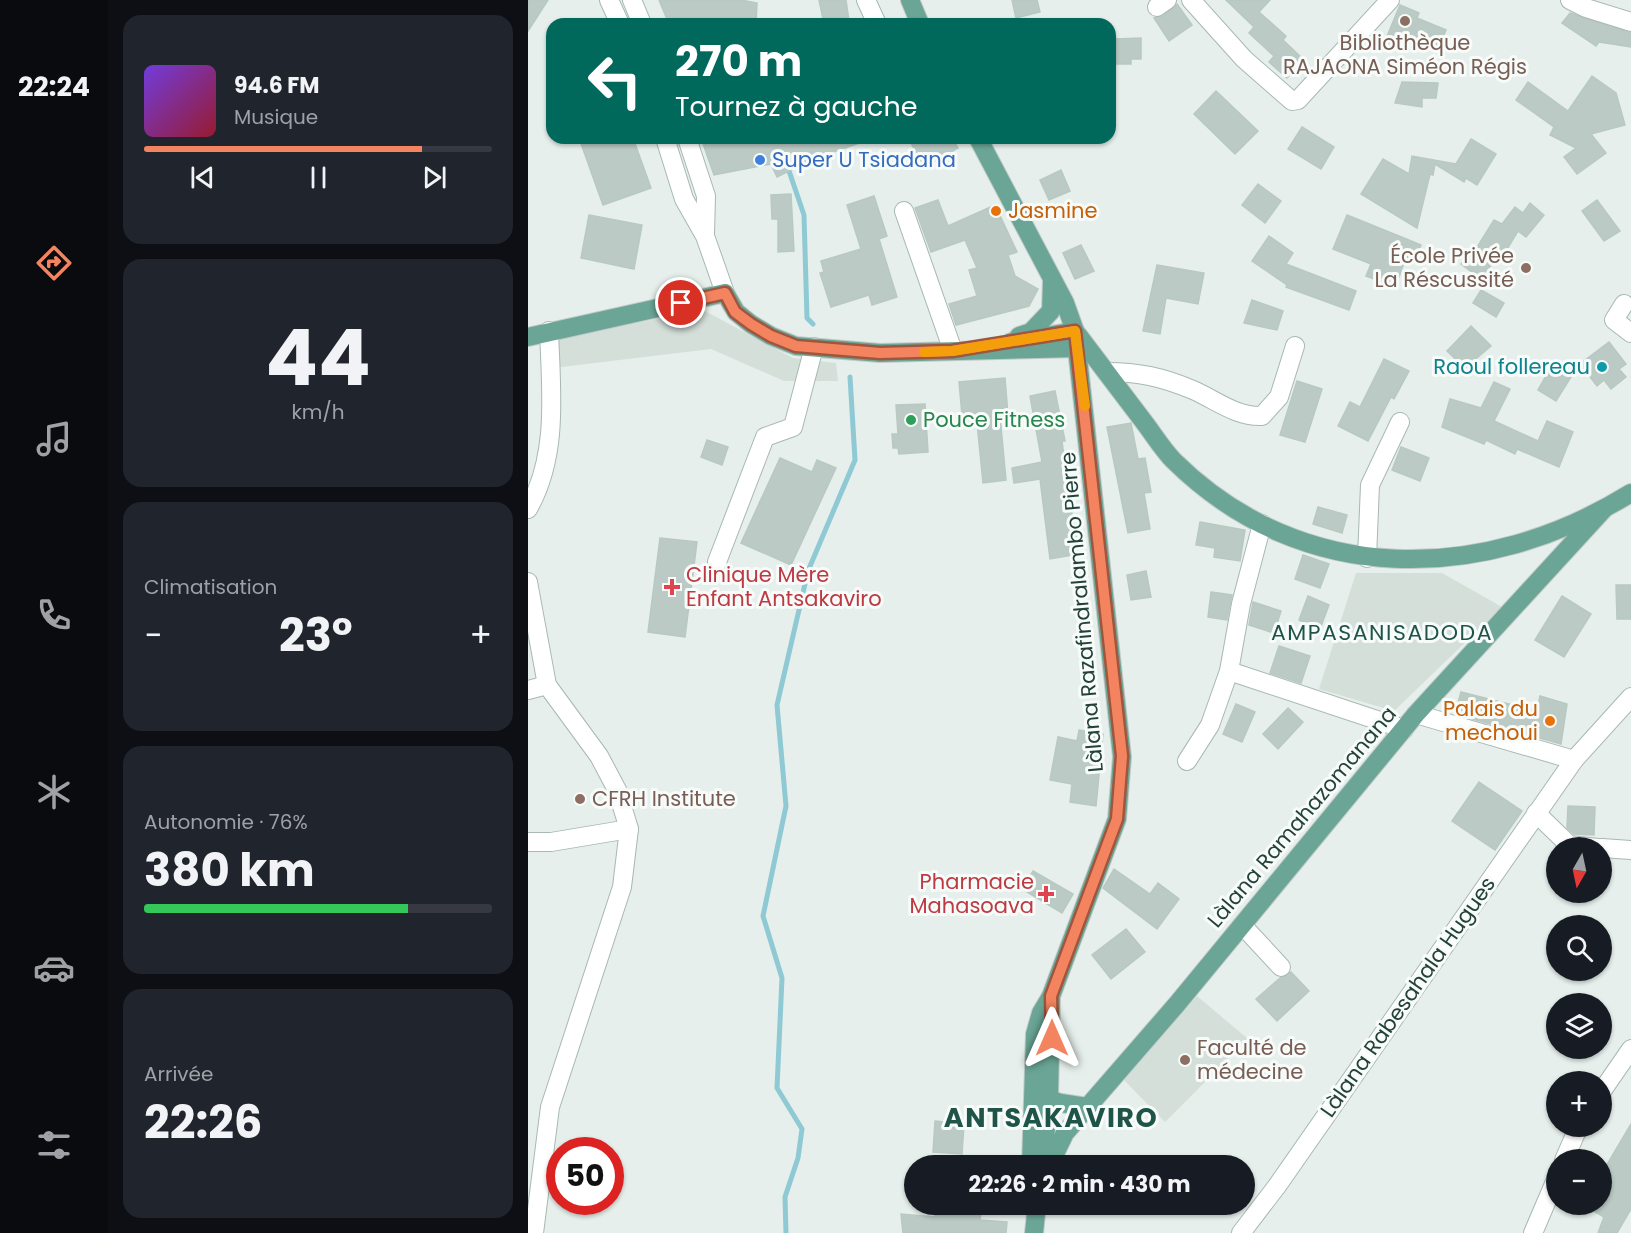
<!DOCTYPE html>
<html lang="fr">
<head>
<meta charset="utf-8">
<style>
	:root { --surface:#171b24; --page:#20242c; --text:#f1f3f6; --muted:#9ea1a6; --line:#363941; --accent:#f4845f }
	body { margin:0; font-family:Poppins,sans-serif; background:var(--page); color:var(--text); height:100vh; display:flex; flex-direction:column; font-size:22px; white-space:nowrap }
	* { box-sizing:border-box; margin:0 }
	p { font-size:20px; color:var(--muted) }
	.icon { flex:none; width:33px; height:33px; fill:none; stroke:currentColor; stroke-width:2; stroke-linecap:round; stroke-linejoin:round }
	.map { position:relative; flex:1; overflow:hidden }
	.sheet { display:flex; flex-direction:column; gap:15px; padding:15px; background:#0d0f14; width:420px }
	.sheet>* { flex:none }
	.guide { position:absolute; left:18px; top:18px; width:570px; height:126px; border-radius:18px; box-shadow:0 2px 4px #0004; background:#00695c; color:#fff; overflow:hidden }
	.needle { width:39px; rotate:189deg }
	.buttons { position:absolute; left:1018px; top:837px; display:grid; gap:12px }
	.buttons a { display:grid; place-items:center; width:66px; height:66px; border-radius:50%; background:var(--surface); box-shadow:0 2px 4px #0004; font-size:30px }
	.speed { position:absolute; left:18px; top:1137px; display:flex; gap:12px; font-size:30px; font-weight:700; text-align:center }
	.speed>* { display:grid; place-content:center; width:78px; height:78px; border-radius:50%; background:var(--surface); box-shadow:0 2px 4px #0004; line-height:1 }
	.speed .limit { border:9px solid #d22; background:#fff; color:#111 }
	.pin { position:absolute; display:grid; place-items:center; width:51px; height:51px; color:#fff; margin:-26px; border:3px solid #fff; border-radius:50%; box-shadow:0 2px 6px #0007 }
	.me { position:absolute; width:66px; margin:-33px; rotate:0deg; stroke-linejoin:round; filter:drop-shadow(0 0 4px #0008) }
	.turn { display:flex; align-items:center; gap:21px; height:126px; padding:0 30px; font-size:27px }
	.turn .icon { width:78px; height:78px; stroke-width:2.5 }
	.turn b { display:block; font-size:42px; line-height:51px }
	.big { font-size:45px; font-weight:700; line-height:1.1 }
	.sheet .widget { flex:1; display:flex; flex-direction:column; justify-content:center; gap:9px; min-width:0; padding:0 21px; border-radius:18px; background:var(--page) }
	.sheet .dial { align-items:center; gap:0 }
	.dial b { font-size:78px; line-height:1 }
	.song { display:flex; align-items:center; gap:18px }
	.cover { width:72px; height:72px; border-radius:9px; background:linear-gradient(135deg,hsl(260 70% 55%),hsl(350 70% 35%)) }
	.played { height:6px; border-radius:3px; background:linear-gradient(90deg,var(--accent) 80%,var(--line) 80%) }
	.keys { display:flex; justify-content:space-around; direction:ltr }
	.heat { display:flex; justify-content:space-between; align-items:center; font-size:33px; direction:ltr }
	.charge { height:9px; border-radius:4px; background:linear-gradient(90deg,#34c759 76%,var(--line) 0) }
	.trip { position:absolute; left:376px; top:1155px; width:351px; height:60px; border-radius:30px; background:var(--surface); box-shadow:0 2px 4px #0004; font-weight:700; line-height:60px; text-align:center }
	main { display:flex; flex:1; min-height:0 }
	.tab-bar { display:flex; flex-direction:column; width:108px; justify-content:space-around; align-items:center; background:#090b0e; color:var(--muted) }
	.tab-bar .icon { width:42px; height:42px }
	.tab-bar .current { color:var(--accent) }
	.tab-bar b { font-size:27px; color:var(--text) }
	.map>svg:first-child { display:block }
	.built { fill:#d4dfda }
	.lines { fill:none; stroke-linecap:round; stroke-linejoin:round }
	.stream { stroke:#8ec9d4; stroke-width:5 }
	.building { fill:#bbcac4; stroke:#b8c9c2; stroke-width:1.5 }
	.minor-casing { stroke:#a8b8b2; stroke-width:20 }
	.major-casing { stroke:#c2cac8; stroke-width:20 }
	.minor { stroke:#fff; stroke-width:18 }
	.major { stroke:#6aa596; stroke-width:18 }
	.route-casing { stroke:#9f563e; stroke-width:15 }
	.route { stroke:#f4845f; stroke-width:10 }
	.slow { stroke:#f59e0b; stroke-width:10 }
	.education-dot { fill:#8d6e63; stroke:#f7fbf9; stroke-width:2 }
	.shop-dot { fill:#3f7fe0; stroke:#f7fbf9; stroke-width:2 }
	.food-dot { fill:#e8710a; stroke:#f7fbf9; stroke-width:2 }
	.culture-dot { fill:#0f9aa8; stroke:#f7fbf9; stroke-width:2 }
	.leisure-dot { fill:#2e9e5b; stroke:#f7fbf9; stroke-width:2 }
	.health-dot { fill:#e0444e; stroke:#f7fbf9; stroke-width:2 }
	.labels { text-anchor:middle; stroke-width:6; stroke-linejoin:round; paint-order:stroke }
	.education-label { font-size:21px; fill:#785e54; stroke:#f7fbf9; text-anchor:start }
	.shop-label { font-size:21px; fill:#366cbe; stroke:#f7fbf9; text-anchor:start }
	.food-label { font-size:21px; fill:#c56008; stroke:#f7fbf9; text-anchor:start }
	.culture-label { font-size:21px; fill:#0d838f; stroke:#f7fbf9; text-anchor:end }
	.leisure-label { font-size:21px; fill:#27864d; stroke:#f7fbf9; text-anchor:start }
	.health-label { font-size:21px; fill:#be3a42; stroke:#f7fbf9; text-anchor:start }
	.street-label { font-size:21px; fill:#24423a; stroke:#f7fbf9 }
	.neighbourhood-label { font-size:22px; letter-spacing:1.5px; fill:#1f5548; stroke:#f7fbf9 }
	.district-label { font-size:27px; font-weight:bold; letter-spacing:1.5px; fill:#1f5548; stroke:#f7fbf9 }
</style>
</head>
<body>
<main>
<nav class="tab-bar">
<b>22:24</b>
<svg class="icon current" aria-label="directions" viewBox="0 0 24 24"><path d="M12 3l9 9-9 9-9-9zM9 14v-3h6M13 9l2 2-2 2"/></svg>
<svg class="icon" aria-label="music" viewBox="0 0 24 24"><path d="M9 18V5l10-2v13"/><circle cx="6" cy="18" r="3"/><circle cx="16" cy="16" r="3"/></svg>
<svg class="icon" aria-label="phone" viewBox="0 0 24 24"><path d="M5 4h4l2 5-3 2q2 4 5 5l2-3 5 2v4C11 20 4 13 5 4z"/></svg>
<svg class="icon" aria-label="climate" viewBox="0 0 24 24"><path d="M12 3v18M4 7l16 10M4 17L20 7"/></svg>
<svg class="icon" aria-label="car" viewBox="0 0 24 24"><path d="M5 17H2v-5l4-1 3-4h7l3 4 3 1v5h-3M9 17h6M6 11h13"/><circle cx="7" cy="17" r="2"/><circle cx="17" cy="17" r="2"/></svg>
<svg class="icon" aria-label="filters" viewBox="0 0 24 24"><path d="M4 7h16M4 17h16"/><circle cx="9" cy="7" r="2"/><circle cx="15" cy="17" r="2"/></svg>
</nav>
<section class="sheet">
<div class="widget">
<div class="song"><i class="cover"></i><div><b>94.6 FM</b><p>Musique</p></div></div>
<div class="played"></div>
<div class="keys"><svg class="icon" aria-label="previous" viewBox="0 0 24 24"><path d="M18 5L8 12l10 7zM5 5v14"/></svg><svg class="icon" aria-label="pause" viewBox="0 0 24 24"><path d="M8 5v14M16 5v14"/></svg><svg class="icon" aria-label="next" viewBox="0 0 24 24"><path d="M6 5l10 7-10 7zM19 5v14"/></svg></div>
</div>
<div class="widget dial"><b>44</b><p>km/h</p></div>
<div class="widget"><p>Climatisation</p>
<div class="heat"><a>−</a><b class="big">23°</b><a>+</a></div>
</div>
<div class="widget"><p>Autonomie · 76%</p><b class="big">380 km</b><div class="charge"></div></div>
<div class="widget"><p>Arrivée</p><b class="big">22:26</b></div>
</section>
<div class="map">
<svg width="1103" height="1233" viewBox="0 0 1103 1233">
	<rect width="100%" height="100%" fill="#e6efeb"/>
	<g class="built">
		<path d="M175,310L265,358L308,363L310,381H256L183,349L25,368L22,340Z"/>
		<path d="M828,573H914L974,607L866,711L791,689Z"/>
		<path d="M669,996L720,1039L637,1122L596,1080Z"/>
	</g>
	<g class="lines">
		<g class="stream">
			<path d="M259,165L276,215L279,318L285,324"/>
			<path d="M258,1233L257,1197L270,1158L274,1129L249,1088L254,978L235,916L258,806L249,705L280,571L327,460L322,377"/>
		</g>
	</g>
	<g class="building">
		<path d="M0,0H20L0,31Z"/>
		<path d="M131,0H213L229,3L228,24H141Z"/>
		<path d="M291,0H318L321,21L296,24Z"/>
		<path d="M484,0H509L512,12L488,18Z"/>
		<path d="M698,0H742L731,12L758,36L755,40L776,60L759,78L741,62L746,56L721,33L726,27Z"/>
		<path d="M649,4L664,25L641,41L626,18L635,16Z"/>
		<path d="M872,5L891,13L889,18L918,30L909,51L877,38L873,48L857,41Z"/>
		<path d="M1042,13L1103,33V47L1071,42L1068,46L1034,23Z"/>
		<path d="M613,38V59H603V64H588L587,39Z"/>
		<path d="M1064,76L1088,93L1097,125L1063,134L1078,153L1049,174L1036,157L1048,148L1022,135L1026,127L988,100L1000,82L1040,111Z"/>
		<path d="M874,82L910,83L908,98H894V107L867,103Z"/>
		<path d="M688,91L730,131L707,154L666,114Z"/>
		<path d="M774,127L806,147L793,169L760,149Z"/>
		<path d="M51,138H105L123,188L75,205Z"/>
		<path d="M173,138H340V140L283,160L249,177L243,164L186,175Z"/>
		<path d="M380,138H424L430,148L397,167Z"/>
		<path d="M943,139L968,154L949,185L938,178L936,182L907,164L905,175L902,174L889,228L833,194L855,159L881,174L884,156L928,164Z"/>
		<path d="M533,170L542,191L521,200L512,180Z"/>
		<path d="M730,184L753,201L737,223L714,205Z"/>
		<path d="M263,194L266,251L250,252V219H244L243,195Z"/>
		<path d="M346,196L359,236L351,239L369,297L344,305L341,295L303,307L292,273L296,272L293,261L333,249L319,205Z"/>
		<path d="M410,200L420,226L467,205L489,252L480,255L487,276L510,289L501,306L428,325L421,304L449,296L441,270L449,268L437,240L403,252L387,208Z"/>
		<path d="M1069,200L1092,231L1076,241L1054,211Z"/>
		<path d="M1002,203L1016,215L998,237L990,231L975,256L971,254L953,279L933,264L946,248L948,249L966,220L974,224L987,207L995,213Z"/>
		<path d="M61,215L114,225L106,269L53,258Z"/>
		<path d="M819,215L893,245L887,261L878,257L871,277L864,275L860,284L838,276L843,264L805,249Z"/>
		<path d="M741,236L765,253L758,264L828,291L821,310L758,287L759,285L724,261Z"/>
		<path d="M553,245L566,271L547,279L535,253Z"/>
		<path d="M629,265L676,273L670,304L638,298L632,334L615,331Z"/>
		<path d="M953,290L976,303L968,317L945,303Z"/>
		<path d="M724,300L755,311L749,330L716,323Z"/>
		<path d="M943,326L963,346L937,368L919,351Z"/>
		<path d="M1081,342L1098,364L1091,369L1098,377L1083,389L1076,380L1069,386L1052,364Z"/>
		<path d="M856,359L881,371L866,399L863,397L840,441L810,426L822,402L832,407Z"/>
		<path d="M1024,365L1043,377L1028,401L1010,390Z"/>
		<path d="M477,378L480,415L472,416L478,480L455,483L448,413L434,415L431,382Z"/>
		<path d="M769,381L794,389L777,442L752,435Z"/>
		<path d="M966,382L982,389L966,421L1010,441L1019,421L1045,432L1031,467L989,449L987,454L958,440L956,444L914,427L922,399L953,408Z"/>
		<path d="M527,391L537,441H534L541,497L551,554L522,559L512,479L486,483L484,468L514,462L502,396Z"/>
		<path d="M397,404L400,452L371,454L370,448H365L364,434H370L368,405Z"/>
		<path d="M603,423L610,459L617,458L623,492L616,493L622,529L600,533L579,427Z"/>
		<path d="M179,440L200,447L194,465L173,457Z"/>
		<path d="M873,447L901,458L892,481L864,470Z"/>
		<path d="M252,458L284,472L289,460L308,468L263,565L213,543Z"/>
		<path d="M790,507L819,515L814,533L785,524Z"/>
		<path d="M672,522L717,530L712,561L686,557L687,548L668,545Z"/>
		<path d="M132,538L169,542L157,637L120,632Z"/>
		<path d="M775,555L801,564L792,588L767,579Z"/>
		<path d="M618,571L623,597L603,600L599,575Z"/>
		<path d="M1088,585H1103V619H1089Z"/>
		<path d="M683,592L704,595L699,620L680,617Z"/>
		<path d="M780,596L801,605L792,629L771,620Z"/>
		<path d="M1034,596L1063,614L1036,657L1007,640Z"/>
		<path d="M725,602L753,611L746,633L721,625Z"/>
		<path d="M751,646L782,656L773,683L742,673Z"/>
		<path d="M933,692L1009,711L1012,696L1039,704L1033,744L927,714Z"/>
		<path d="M708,704L727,712L714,742L695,734Z"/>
		<path d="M760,708L775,722L750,749L735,734Z"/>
		<path d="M551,730L575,734L568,806L542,802L544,784L522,780L530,737L549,741Z"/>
		<path d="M951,782L994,811L967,850L924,821Z"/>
		<path d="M1040,806L1067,807L1066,835L1046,834L1039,828Z"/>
		<path d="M586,869L622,894L630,883L651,899L629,929L575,888Z"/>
		<path d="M505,871L545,894L534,913L494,889Z"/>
		<path d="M598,929L617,952L583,979L564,955Z"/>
		<path d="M763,972L781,991L749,1021L728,999L752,978Z"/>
		<path d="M407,1121L436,1124L434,1154L405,1152Z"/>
		<path d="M1103,1124V1209L1089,1233H1070L1076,1217L1054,1204H1074V1173Z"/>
		<path d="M408,1204H454L452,1220L479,1222L478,1233H375L373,1214L407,1217Z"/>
	</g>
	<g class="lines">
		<defs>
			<g id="minor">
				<path d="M81,0L92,24"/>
				<path d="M104,0L114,24"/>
				<path d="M338,0L349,24"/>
				<path d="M663,0L716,59L764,101L770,100L862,0"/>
				<path d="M1042,0L1058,8L1103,22"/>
				<path d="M629,7L639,0"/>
				<path d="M137,138L156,199L177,236L197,293"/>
				<path d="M159,138L178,196L177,234"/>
				<path d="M376,211L425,351"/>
				<path d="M1096,304L1086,320L1103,333"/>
				<path d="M578,372C611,372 634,377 665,390C688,400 708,417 734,416L751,397L767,346"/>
				<path d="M0,509C31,455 23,390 21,331"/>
				<path d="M839,558L842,485L872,422"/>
				<path d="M189,562L237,437L265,427L286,347"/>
				<path d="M0,582L19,685L71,756L89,790L101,829L94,887L22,1107L6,1233"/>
				<path d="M701,671L876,729"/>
				<path d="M0,690L19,685"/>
				<path d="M888,714L1046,760"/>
				<path d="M659,761L682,725L701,671L713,604L734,524"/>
				<path d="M1008,813L1041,845L1070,848"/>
				<path d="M0,842H23L101,829"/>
				<path d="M1074,848L1103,850"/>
				<path d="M714,925L753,967"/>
				<path d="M1074,1091L1103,1049"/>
				<path d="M1036,1160L1051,1126"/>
				<path d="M713,1233L749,1186L1046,760L1103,697"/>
				<path d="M1005,1233L1029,1177"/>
			</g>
			<g id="major">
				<path d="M382,0L392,24"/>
				<path d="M450,138L537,303L547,331L594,757L589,819L523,996L521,1100L514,1166"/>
				<path d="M550,335C572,364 594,393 616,422C626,435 635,450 646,461C775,588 956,584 1103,493"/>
				<path d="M491,336L503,332L523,311L524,281"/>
				<path d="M0,337L197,293L208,312L223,324L243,336L268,346L352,353L551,348"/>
				<path d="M483,342L547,331"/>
				<path d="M511,1096L533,1103L559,1107"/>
				<path d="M503,1166L507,1034L513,1013L522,998"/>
				<path d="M521,1166L537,1133L649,1004L888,714L1076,509"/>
				<path d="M506,1233L509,1204"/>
			</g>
		</defs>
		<use href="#minor" class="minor-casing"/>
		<use href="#major" class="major-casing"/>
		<use href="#minor" class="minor"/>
		<use href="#major" class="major"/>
	</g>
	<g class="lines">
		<defs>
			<path id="route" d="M153,303L197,293L207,312L223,324L243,336L268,346L352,353L424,351L547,331L594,756L589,819L523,996L524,1038"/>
		</defs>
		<use href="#route" class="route-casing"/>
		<use href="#route" class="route"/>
		<path class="slow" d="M396,352L424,351L547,331L557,406"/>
	</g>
	<g class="education-dot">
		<circle cx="877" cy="21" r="6"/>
		<circle cx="998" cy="268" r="6"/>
		<circle cx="52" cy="799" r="6"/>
		<circle cx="657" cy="1060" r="6"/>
	</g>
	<circle class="shop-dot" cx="232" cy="160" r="6"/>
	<g class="food-dot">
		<circle cx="468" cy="211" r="6"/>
		<circle cx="1022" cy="721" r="6"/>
	</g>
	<circle class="culture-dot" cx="1074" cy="367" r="6"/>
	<circle class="leisure-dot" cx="383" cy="420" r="6"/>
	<g class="health-dot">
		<path d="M141 578h6v6h6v6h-6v6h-6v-6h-6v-6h6z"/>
		<path d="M515 885h6v6h6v6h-6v6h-6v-6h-6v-6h6z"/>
	</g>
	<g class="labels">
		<g class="education-label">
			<text x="877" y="50" text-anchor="middle">Bibliothèque<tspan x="877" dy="24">RAJAONA Siméon Régis</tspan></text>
			<text x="986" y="263" text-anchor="end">École Privée<tspan x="986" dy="24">La Réscussité</tspan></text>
			<text x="64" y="806">CFRH Institute</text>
			<text x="669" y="1055">Faculté de<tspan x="669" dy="24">médecine</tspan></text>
		</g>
		<g class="shop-label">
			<text x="244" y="167">Super U Tsiadana</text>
		</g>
		<g class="food-label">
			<text x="480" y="218">Jasmine</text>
			<text x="1010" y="716" text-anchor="end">Palais du<tspan x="1010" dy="24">mechoui</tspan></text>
		</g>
		<g class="culture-label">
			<text x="1062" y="374">Raoul follereau</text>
		</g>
		<g class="leisure-label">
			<text x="395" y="427">Pouce Fitness</text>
		</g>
		<g class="health-label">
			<text x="158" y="582">Clinique Mère<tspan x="158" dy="24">Enfant Antsakaviro</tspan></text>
			<text x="506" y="889" text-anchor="end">Pharmacie<tspan x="506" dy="24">Mahasoava</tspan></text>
		</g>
		<g class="street-label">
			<text transform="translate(554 612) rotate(-95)" y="7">Làlana Razafindralambo Pierre</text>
			<text transform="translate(774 817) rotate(-50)" y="7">Làlana Ramahazomanana</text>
			<text transform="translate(880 997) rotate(-55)" y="7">Làlana Rabesahala Hugues</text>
		</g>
		<g class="neighbourhood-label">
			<text x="854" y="640">AMPASANISADODA</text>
		</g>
		<g class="district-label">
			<text x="523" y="1127">ANTSAKAVIRO</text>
		</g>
	</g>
</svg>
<div class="buttons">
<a><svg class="needle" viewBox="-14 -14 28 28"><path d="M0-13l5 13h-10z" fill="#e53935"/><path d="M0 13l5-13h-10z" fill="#9ea1a6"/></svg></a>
<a><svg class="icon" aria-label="search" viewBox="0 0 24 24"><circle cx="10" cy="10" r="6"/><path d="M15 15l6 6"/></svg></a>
<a><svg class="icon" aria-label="layers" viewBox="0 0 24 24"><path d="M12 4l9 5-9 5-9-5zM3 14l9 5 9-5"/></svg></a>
<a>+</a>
<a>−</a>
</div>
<div class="speed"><div class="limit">50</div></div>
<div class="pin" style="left:153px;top:303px;background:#d93025"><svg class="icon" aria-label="arrive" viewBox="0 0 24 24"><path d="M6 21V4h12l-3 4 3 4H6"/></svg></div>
<svg class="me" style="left:524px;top:1038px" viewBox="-20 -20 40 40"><path d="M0-17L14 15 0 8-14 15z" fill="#f4845f" stroke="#fff" stroke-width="4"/></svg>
<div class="trip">22:26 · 2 min · 430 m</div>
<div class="guide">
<div class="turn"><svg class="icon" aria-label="left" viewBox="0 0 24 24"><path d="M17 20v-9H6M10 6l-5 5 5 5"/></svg><div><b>270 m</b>Tournez à gauche</div></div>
</div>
</div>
</main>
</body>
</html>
